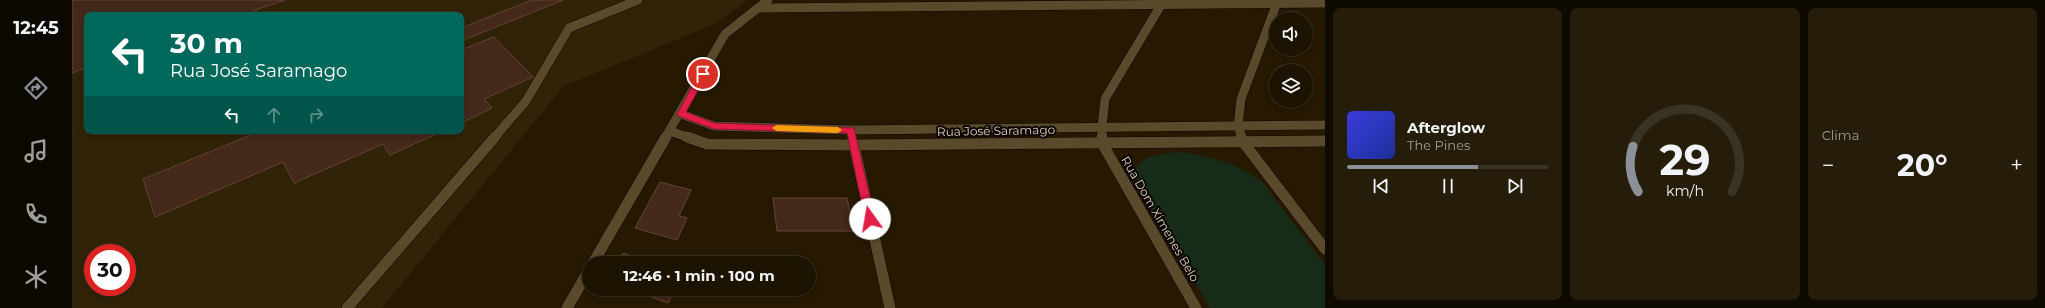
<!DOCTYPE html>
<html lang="pt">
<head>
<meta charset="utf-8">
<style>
	:root { --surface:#1c1300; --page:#251c0a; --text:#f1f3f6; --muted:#a09e99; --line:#3a3222; --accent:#8c9099 }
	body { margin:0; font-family:Montserrat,sans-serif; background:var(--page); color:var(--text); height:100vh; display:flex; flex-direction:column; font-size:15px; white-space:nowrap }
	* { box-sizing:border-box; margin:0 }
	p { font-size:13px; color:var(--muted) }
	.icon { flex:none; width:22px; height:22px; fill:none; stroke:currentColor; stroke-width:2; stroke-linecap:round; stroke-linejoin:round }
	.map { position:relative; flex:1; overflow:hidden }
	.details { display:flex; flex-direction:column; gap:8px; padding:8px; background:#0f0a00; width:720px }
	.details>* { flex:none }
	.guide { position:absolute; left:12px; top:12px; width:380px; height:122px; border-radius:8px; box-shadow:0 2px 6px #0003,0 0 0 1px var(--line); background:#00695c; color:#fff; overflow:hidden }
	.tools { position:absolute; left:1197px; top:12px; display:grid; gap:8px }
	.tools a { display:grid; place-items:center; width:44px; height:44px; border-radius:50%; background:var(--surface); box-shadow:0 2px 6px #0003,0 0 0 1px var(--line); font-size:20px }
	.speed { position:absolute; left:12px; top:244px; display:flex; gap:8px; font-size:20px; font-weight:700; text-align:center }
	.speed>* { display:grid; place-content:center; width:52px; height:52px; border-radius:50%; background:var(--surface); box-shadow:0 2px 6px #0003,0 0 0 1px var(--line); line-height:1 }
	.speed .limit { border:6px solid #d22; background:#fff; color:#111 }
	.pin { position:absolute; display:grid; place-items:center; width:34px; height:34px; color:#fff; margin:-17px; border:2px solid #fff; border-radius:50%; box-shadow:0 1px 4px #0007 }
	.me { position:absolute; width:44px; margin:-22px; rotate:347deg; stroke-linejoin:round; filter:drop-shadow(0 0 3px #0008) }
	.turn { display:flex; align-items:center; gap:14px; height:84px; padding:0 20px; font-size:18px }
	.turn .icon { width:52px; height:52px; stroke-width:2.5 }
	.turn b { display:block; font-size:28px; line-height:34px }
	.lanes { display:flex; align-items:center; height:38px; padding:0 20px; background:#0003; justify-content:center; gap:20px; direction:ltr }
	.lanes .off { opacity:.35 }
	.big { font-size:30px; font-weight:700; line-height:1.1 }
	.details .widget { flex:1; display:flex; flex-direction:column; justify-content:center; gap:6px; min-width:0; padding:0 14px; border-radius:8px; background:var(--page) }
	.details .dial { align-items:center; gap:0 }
	.dial svg { height:104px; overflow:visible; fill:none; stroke:var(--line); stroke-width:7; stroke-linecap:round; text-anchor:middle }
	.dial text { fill:var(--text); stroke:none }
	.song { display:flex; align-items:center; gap:12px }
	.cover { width:48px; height:48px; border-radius:6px; background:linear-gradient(135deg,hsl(240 70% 55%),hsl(230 70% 35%)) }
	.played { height:4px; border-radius:2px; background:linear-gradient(90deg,var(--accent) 65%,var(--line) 65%) }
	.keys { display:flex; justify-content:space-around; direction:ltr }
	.heat { display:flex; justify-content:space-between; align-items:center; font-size:22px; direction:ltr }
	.details .tiles { flex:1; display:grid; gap:8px; grid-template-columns:repeat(3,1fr) }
	.trip { position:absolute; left:510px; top:256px; width:234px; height:40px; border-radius:20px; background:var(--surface); box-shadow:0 2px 6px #0003,0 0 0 1px var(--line); font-weight:700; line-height:40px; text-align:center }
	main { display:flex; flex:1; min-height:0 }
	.tabs { display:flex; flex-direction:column; width:72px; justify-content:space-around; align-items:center; background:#0b0800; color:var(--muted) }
	.tabs .icon { width:28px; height:28px }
	.tabs .selected { color:var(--accent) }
	.tabs b { font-size:18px; color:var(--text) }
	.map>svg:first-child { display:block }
	.built { fill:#302307; fill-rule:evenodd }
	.green { fill:#172b19 }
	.building { fill:#44281a; stroke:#634435 }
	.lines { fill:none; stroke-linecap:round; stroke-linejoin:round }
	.service-far1-casing { stroke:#0f0400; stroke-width:10 }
	.service-casing { stroke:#0f0400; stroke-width:12 }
	.minor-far1-casing { stroke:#0f0400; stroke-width:10 }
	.minor-casing { stroke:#0f0400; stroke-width:12 }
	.tertiary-far1-casing { stroke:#0f0400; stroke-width:10 }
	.tertiary-casing { stroke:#0f0400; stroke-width:12 }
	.service-far1 { stroke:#594a2c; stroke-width:9 }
	.service { stroke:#594a2c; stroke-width:11 }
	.minor-far1 { stroke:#594a2c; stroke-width:9 }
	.minor { stroke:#594a2c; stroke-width:11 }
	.tertiary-far1 { stroke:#594a2c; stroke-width:9 }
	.tertiary { stroke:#594a2c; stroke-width:11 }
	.route { fill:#e11d48; stroke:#92132f }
	.slow { fill:#f59e0b }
	.labels { text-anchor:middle; stroke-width:4; stroke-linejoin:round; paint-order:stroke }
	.street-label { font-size:12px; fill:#dfd6c5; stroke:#0a0500 }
</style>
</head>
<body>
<main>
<nav class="tabs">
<b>12:45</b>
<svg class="icon selected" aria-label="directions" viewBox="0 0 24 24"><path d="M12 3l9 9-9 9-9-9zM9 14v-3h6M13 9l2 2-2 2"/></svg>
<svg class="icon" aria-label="music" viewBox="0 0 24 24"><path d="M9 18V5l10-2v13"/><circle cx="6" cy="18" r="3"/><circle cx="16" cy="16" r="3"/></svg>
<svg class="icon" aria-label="phone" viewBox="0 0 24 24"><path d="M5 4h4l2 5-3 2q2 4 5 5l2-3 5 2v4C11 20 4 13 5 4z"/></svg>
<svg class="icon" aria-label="climate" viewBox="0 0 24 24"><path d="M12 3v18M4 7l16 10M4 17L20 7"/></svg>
</nav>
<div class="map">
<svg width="1253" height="308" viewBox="0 0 1253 308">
	<rect width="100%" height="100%" fill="#261900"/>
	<path class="built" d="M0,0H675L643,24L492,86L310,308H0ZM15,15H389V131H15ZM21,253H55V287H21Z"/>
	<path class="green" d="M1107,152C1140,157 1164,162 1191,183L1253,265V308H1138L1065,184L1062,171C1070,154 1090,154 1107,152Z"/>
	<g class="building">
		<path d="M0,0H213L169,15H15V67L0,73Z"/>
		<path d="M460,0H491L389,41V28Z"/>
		<path d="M422,37L461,77L412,99L420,108L389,123V50Z"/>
		<path d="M189,131H371L318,155L311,144L222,183L211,162L83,217L71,179Z"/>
		<path d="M588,182L619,190L607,216L615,218L605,240L563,228Z"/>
		<path d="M701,198H775L782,231H705Z"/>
		<path d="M551,253L581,263H545Z"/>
		<path d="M557,289H603L596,303Z"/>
	</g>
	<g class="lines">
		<defs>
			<g id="service-far1">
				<path d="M1166,126L1170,138"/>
				<path d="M1030,127V138"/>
				<path d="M422,138L454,101L497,28L566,0"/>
			</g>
			<g id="service">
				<path d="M1030,137V143"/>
				<path d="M1169,137L1171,142"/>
				<path d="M275,308L423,137"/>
			</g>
			<g id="minor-far1">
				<path d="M686,8L1253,3"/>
				<path d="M609,114L642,126L778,130L1253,125"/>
				<path d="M1166,126L1169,99L1206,0"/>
				<path d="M1030,127L1033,99L1092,0"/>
				<path d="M598,131L618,138"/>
			</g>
			<g id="minor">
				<path d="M615,137L635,144L782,145L1253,141"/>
				<path d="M1171,142L1253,249"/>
				<path d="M1030,143L1124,308"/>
				<path d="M782,145L818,308"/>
			</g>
			<path id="tertiary-far1" d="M593,138L653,34L696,0"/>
			<g id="tertiary">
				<path d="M521,263L594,137"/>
				<path d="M495,308L517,270"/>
			</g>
		</defs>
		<use href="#service-far1" class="service-far1-casing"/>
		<use href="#service" class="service-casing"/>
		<use href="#minor-far1" class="minor-far1-casing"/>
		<use href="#minor" class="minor-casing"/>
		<use href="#tertiary-far1" class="tertiary-far1-casing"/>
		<use href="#tertiary" class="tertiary-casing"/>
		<use href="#service-far1" class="service-far1"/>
		<use href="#service" class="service"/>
		<use href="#minor-far1" class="minor-far1"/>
		<use href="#minor" class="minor"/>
		<use href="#tertiary-far1" class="tertiary-far1"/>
		<use href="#tertiary" class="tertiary"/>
	</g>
	<path class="route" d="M631,71L635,74L614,112L642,123L782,128L803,219L802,222H795L793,219L775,133L642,129L606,116L605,114L627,74Z"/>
	<path class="slow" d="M704,125L766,127L770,130L766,133L704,131L700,128Z"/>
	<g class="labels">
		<g class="street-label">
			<text transform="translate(924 131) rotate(-1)" y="4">Rua José Saramago</text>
			<text transform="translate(1088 219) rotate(60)" y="4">Rua Dom Ximenes Belo</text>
		</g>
	</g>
</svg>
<div class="tools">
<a><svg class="icon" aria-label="sound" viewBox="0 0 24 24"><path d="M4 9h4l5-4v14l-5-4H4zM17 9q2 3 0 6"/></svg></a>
<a><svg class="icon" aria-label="layers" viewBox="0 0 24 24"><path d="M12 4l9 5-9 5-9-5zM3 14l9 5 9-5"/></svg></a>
</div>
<div class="speed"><div class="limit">30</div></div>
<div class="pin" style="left:631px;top:74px;background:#d93025"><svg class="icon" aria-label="arrive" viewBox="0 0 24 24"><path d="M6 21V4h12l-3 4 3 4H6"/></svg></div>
<svg class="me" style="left:798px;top:219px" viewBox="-20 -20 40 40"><circle r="19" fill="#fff"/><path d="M0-13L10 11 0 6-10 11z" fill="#e11d48"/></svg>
<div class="trip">12:46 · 1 min · 100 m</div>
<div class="guide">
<div class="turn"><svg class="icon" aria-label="left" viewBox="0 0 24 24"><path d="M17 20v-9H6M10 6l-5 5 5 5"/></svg><div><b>30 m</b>Rua José Saramago</div></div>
<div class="lanes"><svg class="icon" aria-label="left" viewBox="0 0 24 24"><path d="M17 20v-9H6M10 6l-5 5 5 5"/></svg><svg class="icon off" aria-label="ahead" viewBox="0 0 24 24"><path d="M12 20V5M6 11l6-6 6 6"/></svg><svg class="icon off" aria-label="right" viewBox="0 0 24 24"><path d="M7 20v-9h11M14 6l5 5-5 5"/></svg></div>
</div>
</div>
<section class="details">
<div class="tiles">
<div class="widget">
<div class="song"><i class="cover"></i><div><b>Afterglow</b><p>The Pines</p></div></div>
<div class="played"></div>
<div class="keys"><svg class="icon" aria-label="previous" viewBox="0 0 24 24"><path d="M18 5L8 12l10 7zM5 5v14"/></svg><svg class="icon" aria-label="pause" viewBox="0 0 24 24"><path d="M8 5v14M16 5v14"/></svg><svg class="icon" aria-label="next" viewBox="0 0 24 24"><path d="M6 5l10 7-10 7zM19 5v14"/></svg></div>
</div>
<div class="widget dial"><svg viewBox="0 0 100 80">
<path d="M14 69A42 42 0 1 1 86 69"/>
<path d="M14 69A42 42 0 0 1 10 34" stroke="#8c9099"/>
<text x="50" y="56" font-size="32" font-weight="700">29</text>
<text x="50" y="72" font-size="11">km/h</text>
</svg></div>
<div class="widget"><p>Clima</p>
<div class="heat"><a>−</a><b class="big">20°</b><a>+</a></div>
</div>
</div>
</section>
</main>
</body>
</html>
